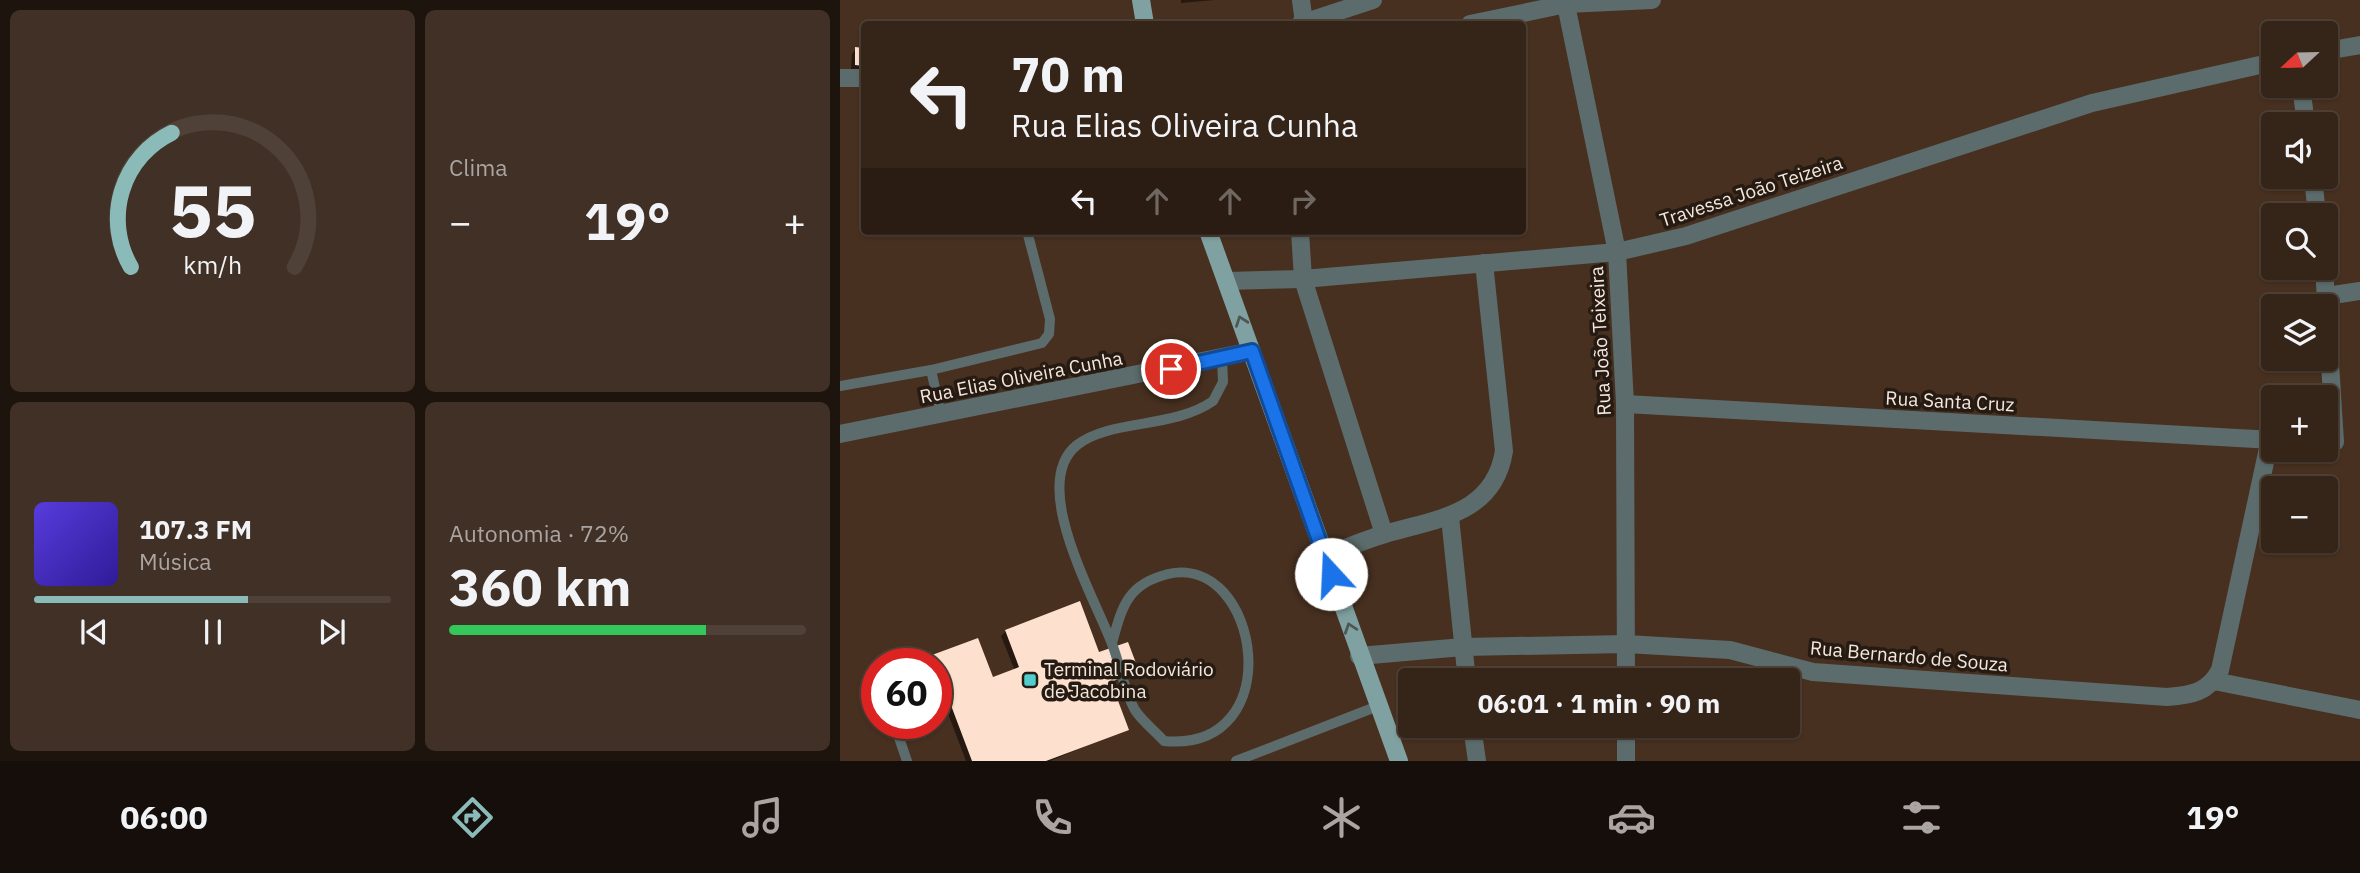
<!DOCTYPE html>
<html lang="pt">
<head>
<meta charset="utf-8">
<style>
	:root { --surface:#352418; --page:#403025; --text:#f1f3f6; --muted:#aaa4a2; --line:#4f4137; --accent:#8bbbb9 }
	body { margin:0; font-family:"IBM Plex Sans",sans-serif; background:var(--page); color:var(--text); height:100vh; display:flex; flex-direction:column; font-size:26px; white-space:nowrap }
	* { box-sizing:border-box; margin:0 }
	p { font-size:23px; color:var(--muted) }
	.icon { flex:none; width:38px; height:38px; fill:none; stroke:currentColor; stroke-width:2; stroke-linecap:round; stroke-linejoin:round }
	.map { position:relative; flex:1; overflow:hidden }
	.drawer { display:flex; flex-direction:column; gap:10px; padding:10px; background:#1d140d; width:840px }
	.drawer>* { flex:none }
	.hud { position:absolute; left:21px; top:21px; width:665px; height:214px; border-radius:7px; box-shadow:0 2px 5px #0004,0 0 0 2px var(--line); background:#352418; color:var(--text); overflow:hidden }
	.needle { width:46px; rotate:248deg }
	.controls { position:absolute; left:1421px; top:21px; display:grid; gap:14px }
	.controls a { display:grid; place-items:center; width:77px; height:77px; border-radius:7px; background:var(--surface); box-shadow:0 2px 5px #0004,0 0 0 2px var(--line); font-size:35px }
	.speed { position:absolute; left:21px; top:648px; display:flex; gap:14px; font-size:35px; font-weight:700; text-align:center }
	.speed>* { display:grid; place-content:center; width:91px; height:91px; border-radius:50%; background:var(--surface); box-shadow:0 2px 5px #0004,0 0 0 2px var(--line); line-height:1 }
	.speed .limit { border:10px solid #d22; background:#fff; color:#111 }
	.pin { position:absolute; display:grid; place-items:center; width:60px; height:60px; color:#fff; margin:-30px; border:4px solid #fff; border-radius:50%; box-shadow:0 2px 7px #0007 }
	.me { position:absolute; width:77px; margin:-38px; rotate:340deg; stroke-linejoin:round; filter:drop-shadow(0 0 5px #0008) }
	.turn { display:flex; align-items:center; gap:24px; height:147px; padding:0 35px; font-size:32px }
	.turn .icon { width:91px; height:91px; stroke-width:2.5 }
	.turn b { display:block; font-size:49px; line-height:60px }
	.lanes { display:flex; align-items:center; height:66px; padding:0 35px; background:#0003; justify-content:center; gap:35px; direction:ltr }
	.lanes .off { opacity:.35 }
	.big { font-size:52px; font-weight:800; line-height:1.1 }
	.drawer .tile { flex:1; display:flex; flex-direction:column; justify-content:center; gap:10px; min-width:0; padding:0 24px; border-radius:10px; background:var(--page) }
	.drawer .dial { align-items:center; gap:0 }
	.dial svg { height:182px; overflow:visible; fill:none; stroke:var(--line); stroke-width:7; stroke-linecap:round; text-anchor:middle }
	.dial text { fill:var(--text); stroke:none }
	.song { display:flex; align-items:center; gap:21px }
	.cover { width:84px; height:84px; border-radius:10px; background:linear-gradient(135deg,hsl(250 70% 55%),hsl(250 70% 35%)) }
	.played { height:7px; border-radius:4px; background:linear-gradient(90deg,var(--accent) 60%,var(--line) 60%) }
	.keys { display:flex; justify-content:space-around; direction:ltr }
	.heat { display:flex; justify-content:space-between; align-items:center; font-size:38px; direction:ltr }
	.charge { height:10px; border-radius:5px; background:linear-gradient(90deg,#34c759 72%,var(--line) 0) }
	.drawer .tiles { flex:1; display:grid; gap:10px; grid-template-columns:repeat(2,1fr) }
	.trip { position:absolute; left:558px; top:668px; width:402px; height:70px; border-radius:7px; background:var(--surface); box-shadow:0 2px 5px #0004,0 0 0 2px var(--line); font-weight:800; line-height:70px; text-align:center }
	.dock { display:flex; height:112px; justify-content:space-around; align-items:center; background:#150e0a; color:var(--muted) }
	.dock .icon { width:49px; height:49px }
	.dock .current { color:var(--accent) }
	.dock b { font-size:32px; color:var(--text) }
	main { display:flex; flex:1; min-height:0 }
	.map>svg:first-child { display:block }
	.shadow { fill:#0007 }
	.building { fill:#fde0cd }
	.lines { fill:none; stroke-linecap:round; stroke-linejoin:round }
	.lane { stroke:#5c6c6c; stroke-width:10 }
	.street { stroke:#5c6c6c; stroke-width:18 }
	.primary { stroke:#80a1a1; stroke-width:18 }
	.oneway { stroke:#4e5753 }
	.route-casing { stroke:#114b97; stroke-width:18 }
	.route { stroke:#1a73e8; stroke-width:12 }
	.poi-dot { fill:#52cdcd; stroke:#251b13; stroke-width:2.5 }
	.labels { text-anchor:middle; stroke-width:7; stroke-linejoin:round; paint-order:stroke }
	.street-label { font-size:19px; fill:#f6e7dc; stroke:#251b13 }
	.poi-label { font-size:19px; fill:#f6e7dc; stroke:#251b13; text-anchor:start }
</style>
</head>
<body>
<main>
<section class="drawer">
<div class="tiles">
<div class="tile dial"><svg viewBox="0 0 100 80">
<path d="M14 69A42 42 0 1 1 86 69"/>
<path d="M14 69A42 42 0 0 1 32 10" stroke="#8bbbb9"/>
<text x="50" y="56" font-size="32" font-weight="700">55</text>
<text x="50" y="72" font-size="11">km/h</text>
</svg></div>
<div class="tile"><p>Clima</p>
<div class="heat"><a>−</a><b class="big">19°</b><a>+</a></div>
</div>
<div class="tile">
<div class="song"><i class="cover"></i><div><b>107.3 FM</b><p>Música</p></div></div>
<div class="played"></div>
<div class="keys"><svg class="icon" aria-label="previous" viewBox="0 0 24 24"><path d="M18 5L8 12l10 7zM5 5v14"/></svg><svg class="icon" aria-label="pause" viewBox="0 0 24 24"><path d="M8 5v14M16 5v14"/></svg><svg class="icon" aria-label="next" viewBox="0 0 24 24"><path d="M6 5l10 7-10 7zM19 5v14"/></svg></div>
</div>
<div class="tile"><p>Autonomia · 72%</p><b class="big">360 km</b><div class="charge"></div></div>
</div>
</section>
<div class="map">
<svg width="1520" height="761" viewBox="0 0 1520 761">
	<rect width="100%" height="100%" fill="#473020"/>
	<g class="shadow">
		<path d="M341,0H375L341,3Z"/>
		<path d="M16,49H24V70L11,69L12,54Z"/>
		<path d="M166,631L258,655L297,671L270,684L287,729L210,761H126L96,682V663L89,661L93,657L152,679L175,671L161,636Z"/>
	</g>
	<g class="building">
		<path d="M15,47L24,48V66L15,65Z"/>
		<path d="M240,601L259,652L288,642L299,671L271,682L289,730L206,761H132L92,655L138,638L153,677L179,667L165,630Z"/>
	</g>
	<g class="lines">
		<g class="lane">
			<path d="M91,370L101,414"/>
			<path d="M0,386L91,370L202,343L209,334L210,319L187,231"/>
			<path d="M272,643C282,607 287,584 328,574C420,553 451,753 324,741C315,731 302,721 295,710C284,691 280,664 272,644C255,598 188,484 237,445C270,419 333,429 373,401L383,382L382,359"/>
			<path d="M54,723L67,761"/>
			<path d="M396,761L538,706"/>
		</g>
		<g class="street">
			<path d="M461,0L464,23"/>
			<path d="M725,0L777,252L785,404L786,681"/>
			<path d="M460,24L533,0"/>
			<path d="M630,24L726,4L812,0"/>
			<path d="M1486,51L1520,45"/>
			<path d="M0,78H24"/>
			<path d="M1461,86L1466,124"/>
			<path d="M1473,177L1477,215"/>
			<path d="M460,231L463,279L544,534"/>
			<path d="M1484,268L1495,442H1486"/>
			<path d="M387,281L463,279L777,252L846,236L1252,103L1433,62"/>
			<path d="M1487,296L1520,291"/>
			<path d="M785,404L1433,440"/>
			<path d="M0,434L412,351"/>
			<path d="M610,517L627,681"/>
			<path d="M484,556C504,549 524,540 545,534C595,519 654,515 664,451L644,263"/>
			<path d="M519,656L623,647L786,644L890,650L973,672L1327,697C1351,695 1368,693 1380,670L1430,439"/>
			<path d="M1374,681L1520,710"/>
			<path d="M632,726L637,761"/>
			<path d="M786,726V761"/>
		</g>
		<g class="primary">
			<path d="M301,0L305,24"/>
			<path d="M368,231L559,761"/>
		</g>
	</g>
	<defs><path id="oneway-chevron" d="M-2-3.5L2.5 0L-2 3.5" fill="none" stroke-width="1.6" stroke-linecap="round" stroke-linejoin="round" transform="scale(1.75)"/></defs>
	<g class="oneway">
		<use href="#oneway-chevron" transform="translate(401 321) rotate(-110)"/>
		<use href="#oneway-chevron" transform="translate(510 628) rotate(-109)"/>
	</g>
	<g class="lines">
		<defs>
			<path id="route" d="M331,369L412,351L491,574"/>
		</defs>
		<use href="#route" class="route-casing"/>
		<use href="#route" class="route"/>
	</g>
	<rect class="poi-dot" x="183" y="673" width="14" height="14" rx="3.5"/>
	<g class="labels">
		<g class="street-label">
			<text transform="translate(911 191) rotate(-18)" y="7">Travessa João Teizeira</text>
			<text transform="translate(760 341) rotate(-93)" y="7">Rua João Teixeira</text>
			<text transform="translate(181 377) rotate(-11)" y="7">Rua Elias Oliveira Cunha</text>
			<text transform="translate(1110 401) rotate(3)" y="7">Rua Santa Cruz</text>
			<text transform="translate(1069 656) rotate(5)" y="7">Rua Bernardo de Souza</text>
		</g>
		<g class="poi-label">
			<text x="204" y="676">Terminal Rodoviário<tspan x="204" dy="22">de Jacobina</tspan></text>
		</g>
	</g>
</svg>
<div class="controls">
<a><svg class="needle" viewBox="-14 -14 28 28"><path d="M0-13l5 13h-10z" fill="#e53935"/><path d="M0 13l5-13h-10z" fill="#aaa4a2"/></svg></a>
<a><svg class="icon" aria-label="sound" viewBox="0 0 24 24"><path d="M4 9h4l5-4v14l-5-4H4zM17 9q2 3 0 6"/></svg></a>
<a><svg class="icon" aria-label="search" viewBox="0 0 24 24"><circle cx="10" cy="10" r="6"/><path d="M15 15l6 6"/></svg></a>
<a><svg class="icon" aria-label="layers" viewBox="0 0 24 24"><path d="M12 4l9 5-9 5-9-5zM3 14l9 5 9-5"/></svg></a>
<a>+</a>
<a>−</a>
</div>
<div class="speed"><div class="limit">60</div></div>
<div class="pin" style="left:331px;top:369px;background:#d93025"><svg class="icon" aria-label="arrive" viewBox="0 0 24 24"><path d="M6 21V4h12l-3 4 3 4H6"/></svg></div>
<svg class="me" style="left:491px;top:574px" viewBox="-20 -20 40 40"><circle r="19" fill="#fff"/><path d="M0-13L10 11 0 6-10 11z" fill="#1a73e8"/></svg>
<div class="trip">06:01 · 1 min · 90 m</div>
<div class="hud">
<div class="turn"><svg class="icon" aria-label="left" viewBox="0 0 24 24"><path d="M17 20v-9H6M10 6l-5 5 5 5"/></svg><div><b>70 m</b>Rua Elias Oliveira Cunha</div></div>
<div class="lanes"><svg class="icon" aria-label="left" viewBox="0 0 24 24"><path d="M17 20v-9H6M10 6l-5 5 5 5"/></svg><svg class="icon off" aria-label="ahead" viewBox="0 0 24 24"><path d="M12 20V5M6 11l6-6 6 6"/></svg><svg class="icon off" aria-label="ahead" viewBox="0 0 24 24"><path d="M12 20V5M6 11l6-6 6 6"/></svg><svg class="icon off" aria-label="right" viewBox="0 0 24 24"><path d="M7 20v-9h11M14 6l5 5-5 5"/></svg></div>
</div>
</div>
</main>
<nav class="dock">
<b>06:00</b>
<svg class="icon current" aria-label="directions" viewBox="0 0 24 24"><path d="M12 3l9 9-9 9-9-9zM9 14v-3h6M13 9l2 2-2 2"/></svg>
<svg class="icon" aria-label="music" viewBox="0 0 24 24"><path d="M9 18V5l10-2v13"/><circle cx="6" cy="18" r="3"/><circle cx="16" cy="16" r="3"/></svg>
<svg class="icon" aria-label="phone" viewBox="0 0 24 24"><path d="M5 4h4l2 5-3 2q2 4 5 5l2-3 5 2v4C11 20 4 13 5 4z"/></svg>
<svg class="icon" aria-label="climate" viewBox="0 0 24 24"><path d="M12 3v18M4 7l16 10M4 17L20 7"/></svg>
<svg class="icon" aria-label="car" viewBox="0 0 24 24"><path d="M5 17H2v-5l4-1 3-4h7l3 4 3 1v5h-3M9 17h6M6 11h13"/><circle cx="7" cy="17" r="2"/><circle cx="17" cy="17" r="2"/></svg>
<svg class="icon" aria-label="filters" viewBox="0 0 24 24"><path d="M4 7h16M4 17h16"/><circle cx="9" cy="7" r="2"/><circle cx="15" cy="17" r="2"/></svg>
<b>19°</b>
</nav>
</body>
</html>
